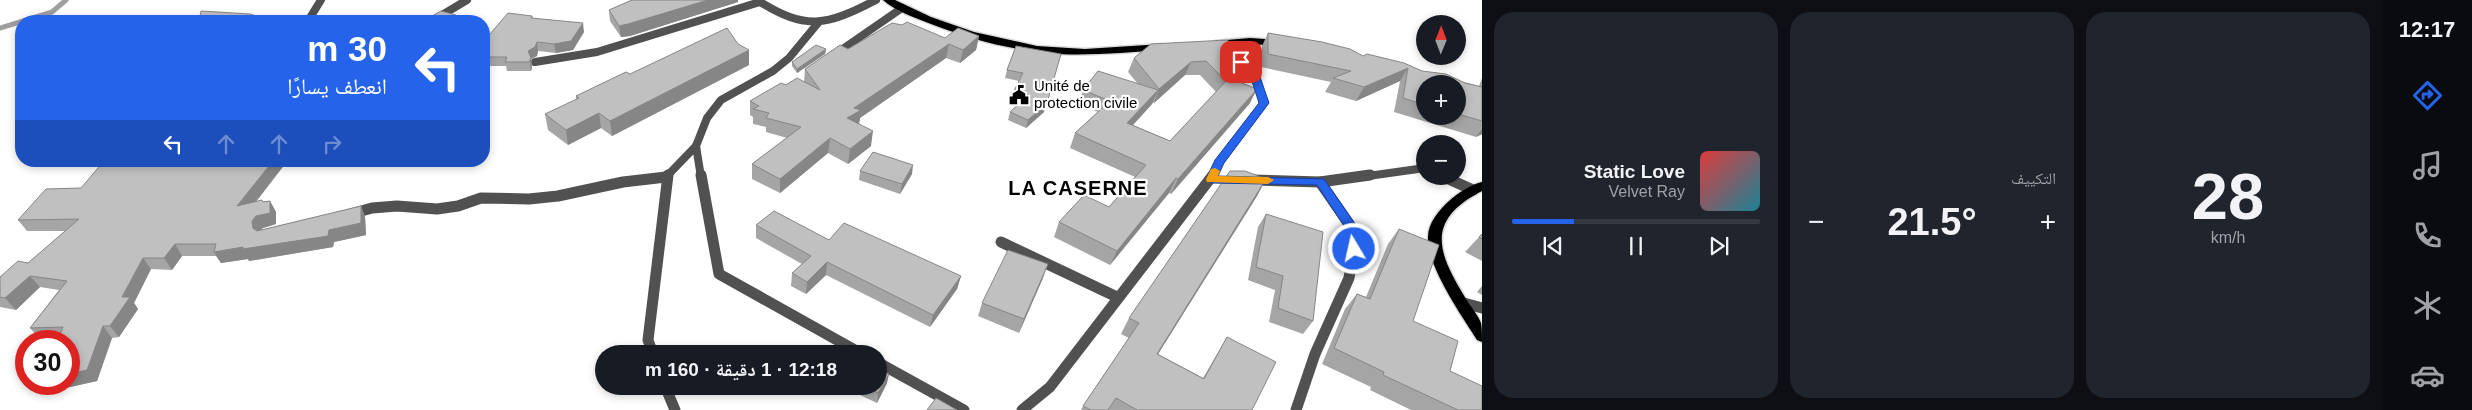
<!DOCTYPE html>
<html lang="ar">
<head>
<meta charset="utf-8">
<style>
	:root { --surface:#171b24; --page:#20242c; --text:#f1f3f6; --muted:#9ea1a6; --line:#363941; --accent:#2563eb }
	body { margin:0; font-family:Arial,"Noto Naskh Arabic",sans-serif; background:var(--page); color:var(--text); direction:rtl; height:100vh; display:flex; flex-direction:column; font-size:19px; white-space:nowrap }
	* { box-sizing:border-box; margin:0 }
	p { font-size:16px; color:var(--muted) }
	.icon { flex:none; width:28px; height:28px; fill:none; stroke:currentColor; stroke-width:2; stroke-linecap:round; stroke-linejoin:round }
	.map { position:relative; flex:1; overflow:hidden; direction:ltr }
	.drawer { display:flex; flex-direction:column; gap:12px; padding:12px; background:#0d0f14; width:900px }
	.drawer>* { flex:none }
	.guide { position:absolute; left:15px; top:15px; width:475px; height:152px; border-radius:20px; box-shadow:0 2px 8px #0003; direction:rtl; background:#2563eb; color:#fff; overflow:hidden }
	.needle { width:32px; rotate:1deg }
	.controls { position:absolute; left:1416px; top:15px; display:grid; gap:10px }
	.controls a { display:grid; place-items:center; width:50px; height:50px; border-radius:50%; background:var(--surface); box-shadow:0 2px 8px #0003; font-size:25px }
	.speed { position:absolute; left:15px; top:330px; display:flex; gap:10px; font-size:25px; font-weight:700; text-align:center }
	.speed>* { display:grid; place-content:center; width:65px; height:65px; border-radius:50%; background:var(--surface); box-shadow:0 2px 8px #0003; line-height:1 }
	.speed .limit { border:8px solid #d22; background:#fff; color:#111 }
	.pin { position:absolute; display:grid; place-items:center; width:42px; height:42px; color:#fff; margin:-21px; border-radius:10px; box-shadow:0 2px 8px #0006 }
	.me { position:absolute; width:55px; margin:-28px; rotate:351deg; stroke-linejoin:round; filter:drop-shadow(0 0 4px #0008) }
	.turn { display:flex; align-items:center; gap:18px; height:105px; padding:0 20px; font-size:22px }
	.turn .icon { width:65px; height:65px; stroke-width:2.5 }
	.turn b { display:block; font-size:35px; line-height:42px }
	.lanes { display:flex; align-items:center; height:48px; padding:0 20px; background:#0003; justify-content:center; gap:25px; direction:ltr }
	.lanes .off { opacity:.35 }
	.big { font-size:38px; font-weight:700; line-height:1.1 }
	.drawer .widget { flex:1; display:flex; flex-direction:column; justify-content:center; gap:8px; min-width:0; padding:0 18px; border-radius:20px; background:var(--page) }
	.drawer .dial { align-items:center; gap:0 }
	.dial b { font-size:65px; line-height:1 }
	.song { display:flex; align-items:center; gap:15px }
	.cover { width:60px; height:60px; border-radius:8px; background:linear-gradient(135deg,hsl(0 70% 55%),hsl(190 70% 35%)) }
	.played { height:5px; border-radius:2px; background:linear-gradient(90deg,var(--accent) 25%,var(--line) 25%) }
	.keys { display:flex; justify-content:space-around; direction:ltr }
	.heat { display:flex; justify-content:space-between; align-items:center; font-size:28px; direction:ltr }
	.drawer .tiles { flex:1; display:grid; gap:12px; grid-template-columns:repeat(3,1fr) }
	.trip { position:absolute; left:595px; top:345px; width:292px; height:50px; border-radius:25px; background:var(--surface); box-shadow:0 2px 8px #0003; font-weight:700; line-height:50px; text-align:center; direction:rtl }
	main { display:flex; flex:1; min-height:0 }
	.tabs { display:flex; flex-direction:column; width:90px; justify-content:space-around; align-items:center; background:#090b0e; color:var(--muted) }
	.tabs .icon { width:35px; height:35px }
	.tabs .on { color:var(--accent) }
	.tabs b { font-size:22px; color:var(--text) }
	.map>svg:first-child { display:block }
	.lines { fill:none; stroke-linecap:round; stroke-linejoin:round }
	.stream { stroke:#9f9f9f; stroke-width:5 }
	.primary-casing { stroke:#dbdbdb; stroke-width:3 }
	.service-far1 { stroke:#515151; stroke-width:8 }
	.service { stroke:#515151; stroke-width:11 }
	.minor-far1 { stroke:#515151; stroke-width:8 }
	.minor { stroke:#515151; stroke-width:11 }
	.primary { fill:#000; fill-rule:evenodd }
	.wall { fill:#a5a5a5; fill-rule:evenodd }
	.shaded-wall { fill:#868686 }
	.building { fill:#c0c0c0; stroke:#868686 }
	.route { fill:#2563eb; stroke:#184099 }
	.slow { fill:#f59e0b }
	.labels { text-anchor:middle; stroke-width:4.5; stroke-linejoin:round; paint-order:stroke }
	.poi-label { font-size:15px; fill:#000; stroke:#fff; text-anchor:start }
	.district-label { font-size:20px; font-weight:bold; letter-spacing:1px; fill:#000; stroke:#fff }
</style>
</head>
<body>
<main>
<nav class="tabs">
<b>12:17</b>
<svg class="icon on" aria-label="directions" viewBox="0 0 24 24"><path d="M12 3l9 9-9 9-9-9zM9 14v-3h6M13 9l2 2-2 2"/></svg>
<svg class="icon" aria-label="music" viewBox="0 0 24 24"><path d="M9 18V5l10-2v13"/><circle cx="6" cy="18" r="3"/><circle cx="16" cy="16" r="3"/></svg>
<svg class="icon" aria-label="phone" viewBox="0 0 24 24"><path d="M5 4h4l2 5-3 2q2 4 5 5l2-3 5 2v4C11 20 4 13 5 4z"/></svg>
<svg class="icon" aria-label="climate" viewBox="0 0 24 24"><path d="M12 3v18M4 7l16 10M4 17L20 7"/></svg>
<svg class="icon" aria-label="car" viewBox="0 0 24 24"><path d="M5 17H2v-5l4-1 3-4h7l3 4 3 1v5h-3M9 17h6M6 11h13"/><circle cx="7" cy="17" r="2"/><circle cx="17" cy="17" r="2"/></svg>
</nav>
<section class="drawer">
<div class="tiles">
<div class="widget dial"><b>28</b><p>km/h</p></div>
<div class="widget"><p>التكييف</p>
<div class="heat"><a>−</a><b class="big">21.5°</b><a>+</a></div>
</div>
<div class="widget">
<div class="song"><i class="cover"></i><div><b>Static Love</b><p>Velvet Ray</p></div></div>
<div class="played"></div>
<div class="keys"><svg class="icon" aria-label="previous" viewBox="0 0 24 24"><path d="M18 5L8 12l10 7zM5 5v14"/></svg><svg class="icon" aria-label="pause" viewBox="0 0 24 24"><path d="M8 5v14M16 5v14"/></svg><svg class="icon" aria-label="next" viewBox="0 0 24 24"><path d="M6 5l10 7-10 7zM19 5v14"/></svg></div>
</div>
</div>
</section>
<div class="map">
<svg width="1482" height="410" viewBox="0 0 1482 410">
	<rect width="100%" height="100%" fill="#fff"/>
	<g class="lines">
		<path class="stream" d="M0,28L52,12L66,0"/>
		<defs>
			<g id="primary">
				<path d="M883,0H895L931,17L974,32L1037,46L1085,49L1162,44L1167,47L1162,50C1128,52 1093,56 1058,54C1015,51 972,40 931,24C916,18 895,11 883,0Z"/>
				<path d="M1250,38L1279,40L1284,43L1279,46L1250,44L1215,47L1210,44L1215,41Z"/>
				<path d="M1482,182V191C1424,221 1438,253 1466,299C1471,307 1478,315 1481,323C1482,328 1482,336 1482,342L1477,340C1462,316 1426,265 1428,237C1428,223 1439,210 1449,201C1458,193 1470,185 1482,182Z"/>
			</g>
		</defs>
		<use href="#primary" class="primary-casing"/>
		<path class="service-far1" d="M834,55L902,8"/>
		<path class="service" d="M1001,242L1117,297"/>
		<g class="minor-far1">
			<path d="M757,0C806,31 826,26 876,0"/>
			<path d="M308,21L321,0"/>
			<path d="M432,21L467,0"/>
			<path d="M535,62L597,52L760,2"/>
			<path d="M696,146L701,177"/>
			<path d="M666,177L696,146L707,118L721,100L773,71L789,58L818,23"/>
			<path d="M1212,177L1219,163L1264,103L1253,71L1242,63"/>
			<path d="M1361,177L1425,168"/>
		</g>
		<g class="minor">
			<path d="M701,175L719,274L862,354"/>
			<path d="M1442,176L1473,190"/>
			<path d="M1252,180L1320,182L1370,175"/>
			<path d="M351,214L372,208L397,206L437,209L458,206L481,198L529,199L558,196L623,182L666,177"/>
			<path d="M1460,302L1482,308"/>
			<path d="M653,354L648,340L668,175"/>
			<path d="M879,363L964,410"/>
			<path d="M665,386L675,410"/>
			<path d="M1022,410L1050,387L1213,175"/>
			<path d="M1296,410L1315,354L1349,278L1356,234L1320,182"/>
		</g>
		<use href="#primary" class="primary"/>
	</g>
	<g class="wall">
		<path d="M632,0H738V2L630,36L621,37L610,21L609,10Z"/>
		<path d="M200,16L263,18L265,21H202Z"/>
		<path d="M532,16L533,18L584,32L573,50L556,53L538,51L537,56L531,59L532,67L531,71H507L506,66H484V41Z"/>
		<path d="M1268,33L1363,56L1479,86L1482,78V134L1476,137L1394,112L1400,81L1356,101L1325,92L1331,82L1261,67L1262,46ZM1425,84H1458V116H1425Z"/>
		<path d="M979,36L976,50L960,63L946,58L860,118L859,124L871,146L848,164L828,153L780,193L752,179V164L787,138L766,132V127L753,124V117L750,115V101L786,85L804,81L805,69L848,49L945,38Z"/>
		<path d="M1016,46L1044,112L1026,128L1008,120L1010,112L1021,102L1012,100L1014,91L1019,81L1005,78L1007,70Z"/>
		<path d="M826,49L825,54L797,73L792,66V62Z"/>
		<path d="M1134,58L1255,63L1249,77L1242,83L1250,103L1171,194L1169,193L1110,265L1054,237L1059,222L1109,207L1135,177L1070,148L1075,133L1098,112L1079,104L1083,90L1138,84L1128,72ZM1185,75H1200L1216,92L1170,141L1133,125L1152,104L1153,102L1154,103Z"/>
		<path d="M749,65L612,136L601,128L568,145L548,130L545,114L576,100V96L630,74Z"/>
		<path d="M285,164L256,202H263L270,201L276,212V224L263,228L261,230L361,206L365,217L366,235L334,242L333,247L249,261L248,259L221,263L216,256H182L172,270L151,269L134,303L138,309L119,337L112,338L97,381L52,391L58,339H40L30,328L59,290L40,287L16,310L0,307V277L28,263L65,231H27L18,220L81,188Z"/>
		<path d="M860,171L912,174L900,194L859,180Z"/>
		<path d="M1266,179L1257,196L1158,354L1203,378L1227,337L1252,410H1081L1083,406L1129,338L1121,334L1129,318Z"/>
		<path d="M1266,214L1313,321L1303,334L1269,322L1275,290L1248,280L1258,227Z"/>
		<path d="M756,225L829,240L961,276L957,289L930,327L826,275L806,294L791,286L792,273L802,264L756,238Z"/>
		<path d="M1399,229L1413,321L1450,371L1482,410H1411L1370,390L1371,387L1322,364L1345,309L1357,294L1366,297L1388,244Z"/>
		<path d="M1482,234V261L1465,252L1479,237Z"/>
		<path d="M1043,278L1019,333L978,316L982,303Z"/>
		<path d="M1482,286V295L1477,292Z"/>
		<path d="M887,383L877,403L845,388V386H879Z"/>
	</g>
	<g class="shaded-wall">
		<path d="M708,0H738V2L630,36L621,37L619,26Z"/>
		<path d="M456,15L458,21H447Z"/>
		<path d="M583,23L584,32L573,50L556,53L554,44Z"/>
		<path d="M979,36L976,50L960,63L963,50Z"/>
		<path d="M537,42L538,51L537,56L531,59L532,67L531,71L528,51Z"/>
		<path d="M949,44L946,58L860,118L859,124L847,118L854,108Z"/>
		<path d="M826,49L825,54L797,73V69Z"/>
		<path d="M749,50V65L612,136L610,121Z"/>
		<path d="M1191,62L1185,75L1154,103L1159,89Z"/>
		<path d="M1255,63L1249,77L1230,95L1237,81Z"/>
		<path d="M1408,68L1400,81L1356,101L1364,87Z"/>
		<path d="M1257,89L1250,103L1171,194L1178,179Z"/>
		<path d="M1158,90L1152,104L1122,137L1127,123Z"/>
		<path d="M1047,103L1044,112L1026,128L1028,120Z"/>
		<path d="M599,113L601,128L568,145L566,130Z"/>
		<path d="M1482,129V134L1476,137Z"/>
		<path d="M873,131L871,146L848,164L850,149Z"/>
		<path d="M830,138L828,153L780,193V179Z"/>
		<path d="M273,161H285V164L243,218L237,206Z"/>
		<path d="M342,161H360L344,166Z"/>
		<path d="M368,161H384L370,166Z"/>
		<path d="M913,165L912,174L900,194L902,184Z"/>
		<path d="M1176,178L1169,193L1110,265L1117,251Z"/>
		<path d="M1266,179L1257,196L1148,370L1157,354Z"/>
		<path d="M262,200L268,212L270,201L276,212V224L263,228L258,232L253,228L252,221L256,216L263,202Z"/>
		<path d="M361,206L365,217L366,235L334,242L333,247L249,261L248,259L221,263L214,252L329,230Z"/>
		<path d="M175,244L182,256L172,270L164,258Z"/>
		<path d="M143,258L151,269L134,303L138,309L119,337L110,326L122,297Z"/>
		<path d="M827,262L826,275L806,294L807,282Z"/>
		<path d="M1048,264L1043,278L1019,333L1024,319Z"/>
		<path d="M30,276L40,287L16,310L5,298Z"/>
		<path d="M961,276L957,289L930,327L933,315Z"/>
		<path d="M103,326L112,338L97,381L52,391L45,384H69V374Z"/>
		<path d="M889,374L887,383L877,403L878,393Z"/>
	</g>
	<g class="building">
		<path d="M632,0H708L628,24L619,26L609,10Z"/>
		<path d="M201,11L250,14L263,18L260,21H215L200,16Z"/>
		<path d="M441,11L456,15L447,21H418L426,16H432Z"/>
		<path d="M508,13L532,16L531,18L583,23L571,41L554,44L537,42L535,47L528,51L531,58L529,62H505L507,57H484V41Z"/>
		<path d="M907,22L945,38L958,28L979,36L963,50L949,44L854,108L861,110L847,118L873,131L850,149L830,138L780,179L752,164L801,127L766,118L769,113L753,109L759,106L750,101L781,83L786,85L797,78L820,90L805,69L840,45L848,49L892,23L902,25Z"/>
		<path d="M727,28L738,44L749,50L610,121L599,113L566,130L545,114L579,98L576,96L626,72L630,74Z"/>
		<path d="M1268,33L1322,42L1350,49L1363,56L1367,54L1404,63L1422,71L1446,74L1465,83L1482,87V121L1458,114V84H1425V105L1403,98L1408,68L1364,87L1333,78L1351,71L1268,54Z"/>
		<path d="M1227,40L1255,63L1237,81L1257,89L1178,179L1176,178L1117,251L1059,222L1084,195L1109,207L1146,165L1075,133L1110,101L1083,90L1098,71L1158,90L1127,123L1170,141L1226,81L1206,61L1191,62L1159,89L1134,58L1151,44Z"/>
		<path d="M816,45L826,49L797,69L792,62Z"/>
		<path d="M1016,46L1061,54L1047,103L1028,120L1010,112L1029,95L1014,91L1023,73L1007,70Z"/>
		<path d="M873,152L913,165L902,184L860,171Z"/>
		<path d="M104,161H273L237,206L262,200L263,202L270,201V213L256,216L252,221L253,228L257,231L361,206V223L329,230L328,236L243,249V247L214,252L216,244H175L164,258H143L122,297H130L110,326H103L87,370L69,374V341H57L63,327L30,328L67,281L30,276L5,298L0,297V277L18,261L28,263L79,219L18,220L46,189L81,188Z"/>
		<path d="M1230,171H1245L1266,179L1157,354L1204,379L1227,337L1276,362L1252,410H1137L1116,398L1108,410H1091L1083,406L1139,323L1129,318Z"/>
		<path d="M774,211L829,240L844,223L961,276L933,315L827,262L807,282L792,273L811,256L756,225Z"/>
		<path d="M1266,214L1323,232L1313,321L1278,308L1283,276L1256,267Z"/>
		<path d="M1399,229L1439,245L1413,321L1458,341L1450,371L1482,386V410H1458L1383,375L1384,372L1334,348L1357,294L1370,299Z"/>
		<path d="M1482,234V239L1479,237Z"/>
		<path d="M1008,250L1048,264L1024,319L982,303Z"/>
		<path d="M879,369L889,374L878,393L864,386H879Z"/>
		<path d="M936,398L957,410H927Z"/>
	</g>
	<path class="route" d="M1241,59L1258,71L1269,103L1224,163L1218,176L1324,179L1362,234L1358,252H1350L1348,249L1350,235L1317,185L1211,183L1206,179L1215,160L1259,103L1249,72L1237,62Z"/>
	<path class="slow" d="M1215,168L1220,171L1218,176L1268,177L1274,180L1268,184L1207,182L1206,179L1211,169Z"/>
	<defs>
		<symbol id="civic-bare" viewBox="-9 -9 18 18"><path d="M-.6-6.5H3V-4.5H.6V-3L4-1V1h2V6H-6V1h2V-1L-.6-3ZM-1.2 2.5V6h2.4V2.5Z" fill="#000" stroke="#fff" stroke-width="2.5" paint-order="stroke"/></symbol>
	</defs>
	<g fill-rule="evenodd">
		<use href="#civic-bare" x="1005" y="81" width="28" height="28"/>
	</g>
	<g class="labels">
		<g class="poi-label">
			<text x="1034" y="91">Unité de<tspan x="1034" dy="17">protection civile</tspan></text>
		</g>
		<g class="district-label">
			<text x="1078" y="195">LA CASERNE</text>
		</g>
	</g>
</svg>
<div class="controls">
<a><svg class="needle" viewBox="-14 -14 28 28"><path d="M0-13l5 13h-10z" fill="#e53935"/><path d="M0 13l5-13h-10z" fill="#9ea1a6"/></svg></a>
<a>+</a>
<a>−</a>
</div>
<div class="speed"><div class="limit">30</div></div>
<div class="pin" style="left:1241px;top:62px;background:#d93025"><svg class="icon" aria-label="arrive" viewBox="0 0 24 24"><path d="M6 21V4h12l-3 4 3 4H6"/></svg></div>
<svg class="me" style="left:1354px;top:249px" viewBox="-20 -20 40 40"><circle r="17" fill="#2563eb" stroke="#fff" stroke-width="3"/><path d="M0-11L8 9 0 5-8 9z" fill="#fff"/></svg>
<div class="trip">12:18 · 1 دقيقة · 160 m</div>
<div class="guide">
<div class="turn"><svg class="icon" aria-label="left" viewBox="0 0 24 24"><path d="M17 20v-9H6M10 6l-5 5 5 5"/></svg><div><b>30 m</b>انعطف يسارًا</div></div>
<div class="lanes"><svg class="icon" aria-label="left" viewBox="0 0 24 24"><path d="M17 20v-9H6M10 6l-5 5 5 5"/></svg><svg class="icon off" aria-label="ahead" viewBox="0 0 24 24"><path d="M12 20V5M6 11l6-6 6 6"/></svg><svg class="icon off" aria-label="ahead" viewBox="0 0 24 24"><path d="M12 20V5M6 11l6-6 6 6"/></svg><svg class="icon off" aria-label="right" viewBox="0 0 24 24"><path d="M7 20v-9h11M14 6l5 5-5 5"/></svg></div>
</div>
</div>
</main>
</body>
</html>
